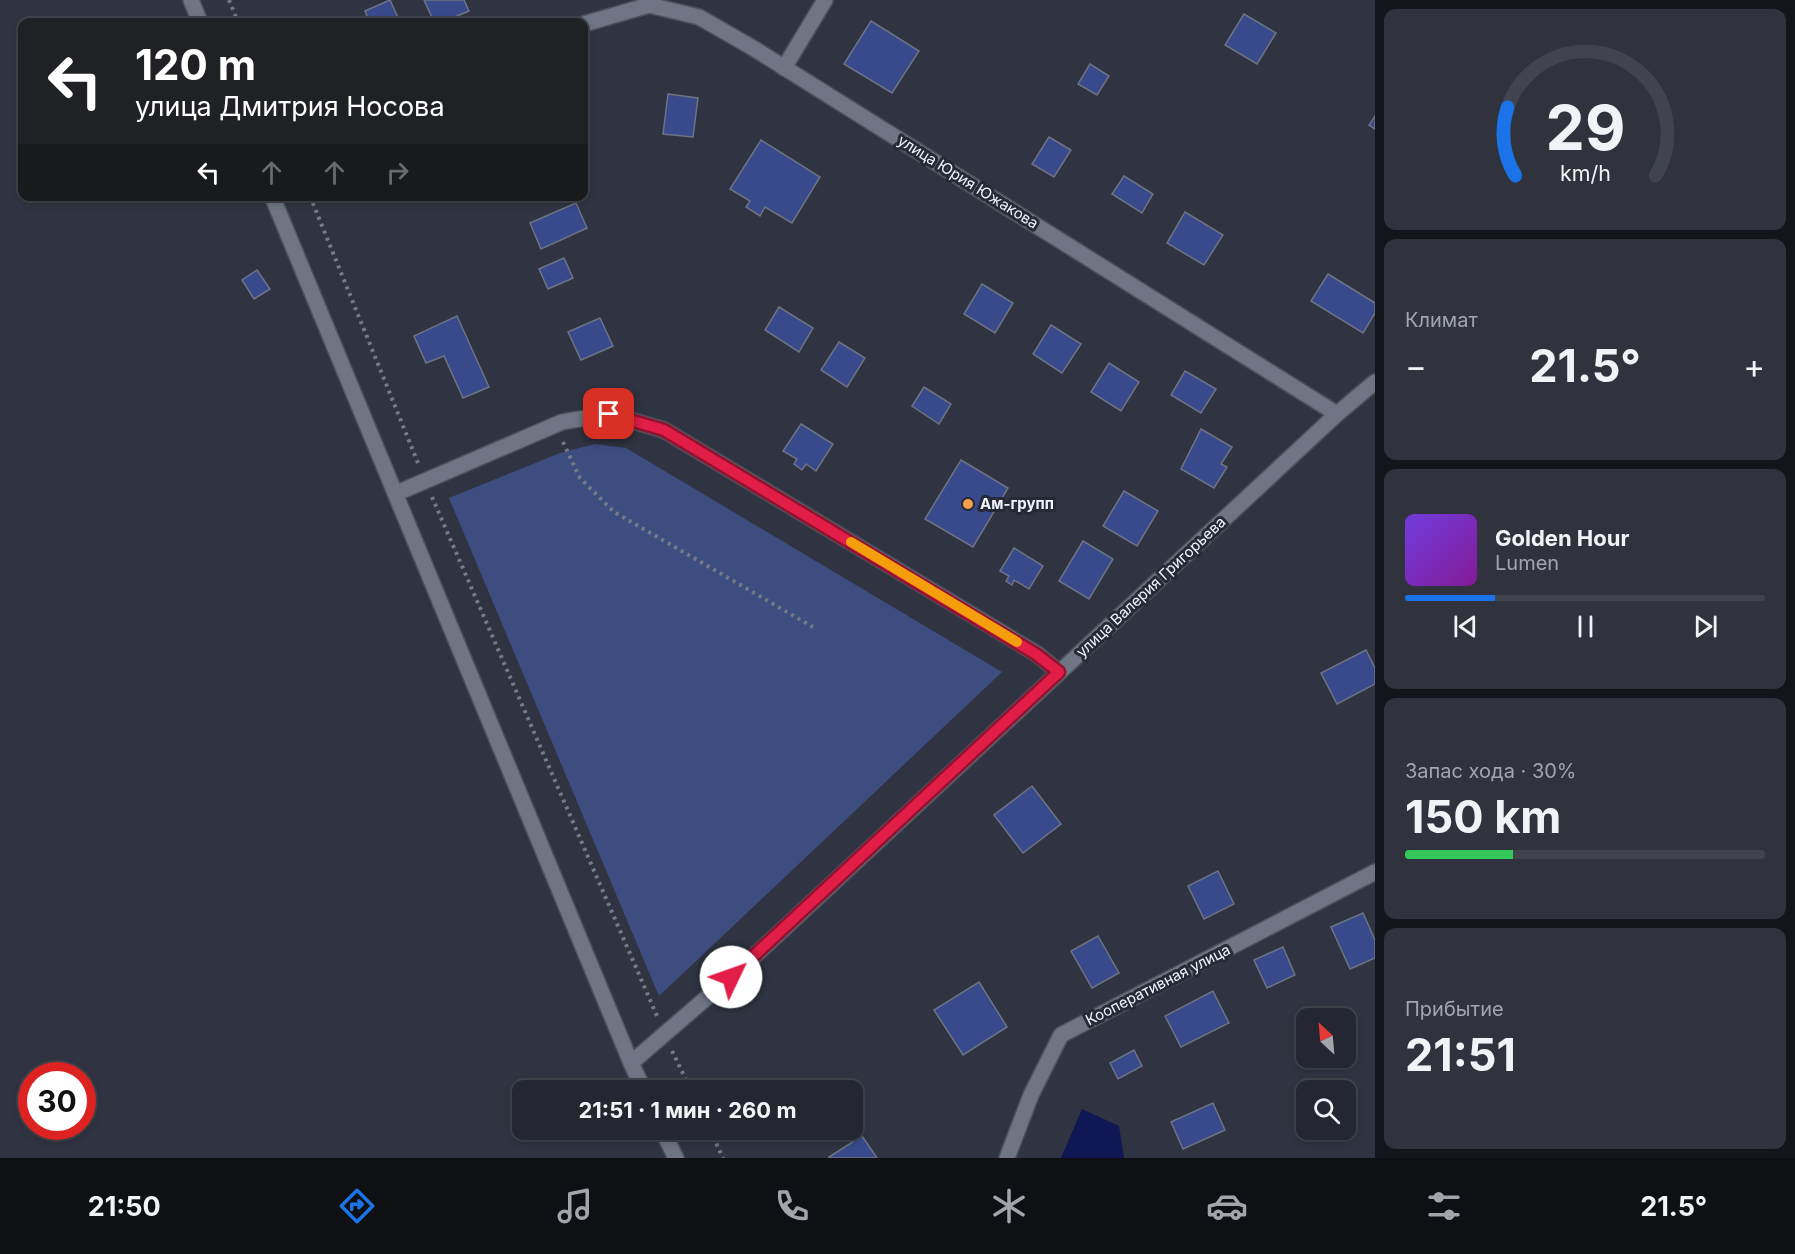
<!DOCTYPE html>
<html lang="ru">
<head>
<meta charset="utf-8">
<style>
	:root { --surface:#242732; --page:#30333e; --text:#f1f3f6; --muted:#a3a5ac; --line:#41444d; --accent:#1a73e8 }
	body { margin:0; font-family:Inter,sans-serif; background:var(--page); color:var(--text); height:100vh; display:flex; flex-direction:column; font-size:22px; white-space:nowrap }
	* { box-sizing:border-box; margin:0 }
	p { font-size:20px; color:var(--muted) }
	.icon { flex:none; width:33px; height:33px; fill:none; stroke:currentColor; stroke-width:2; stroke-linecap:round; stroke-linejoin:round }
	.map { position:relative; flex:1; overflow:hidden }
	.drawer { display:flex; flex-direction:column; gap:9px; padding:9px; background:#14151c; width:420px }
	.drawer>* { flex:none }
	.hud { position:absolute; left:18px; top:18px; width:570px; height:183px; border-radius:12px; box-shadow:0 3px 9px #0003,0 0 0 2px var(--line); background:#202124; color:#fff; overflow:hidden }
	.needle { width:39px; rotate:334deg }
	.controls { position:absolute; left:1296px; top:1008px; display:grid; gap:12px }
	.controls a { display:grid; place-items:center; width:60px; height:60px; border-radius:12px; background:var(--surface); box-shadow:0 3px 9px #0003,0 0 0 2px var(--line); font-size:30px }
	.speed { position:absolute; left:18px; top:1062px; display:flex; gap:12px; font-size:30px; font-weight:700; text-align:center }
	.speed>* { display:grid; place-content:center; width:78px; height:78px; border-radius:50%; background:var(--surface); box-shadow:0 3px 9px #0003,0 0 0 2px var(--line); line-height:1 }
	.speed .limit { border:9px solid #d22; background:#fff; color:#111 }
	.pin { position:absolute; display:grid; place-items:center; width:51px; height:51px; color:#fff; margin:-26px; border-radius:12px; box-shadow:0 3px 9px #0006 }
	.me { position:absolute; width:66px; margin:-33px; rotate:48deg; stroke-linejoin:round; filter:drop-shadow(0 0 4px #0008) }
	.turn { display:flex; align-items:center; gap:21px; height:126px; padding:0 18px; font-size:27px }
	.turn .icon { width:78px; height:78px; stroke-width:2.5 }
	.turn b { display:block; font-size:42px; line-height:51px }
	.lanes { display:flex; align-items:center; height:57px; padding:0 18px; background:#0003; justify-content:center; gap:30px; direction:ltr }
	.lanes .off { opacity:.35 }
	.big { font-size:45px; font-weight:700; line-height:1.1 }
	.drawer .tile { flex:1; display:flex; flex-direction:column; justify-content:center; gap:9px; min-width:0; padding:0 21px; border-radius:12px; background:var(--page) }
	.drawer .dial { align-items:center; gap:0 }
	.dial svg { height:156px; overflow:visible; fill:none; stroke:var(--line); stroke-width:7; stroke-linecap:round; text-anchor:middle }
	.dial text { fill:var(--text); stroke:none }
	.song { display:flex; align-items:center; gap:18px }
	.cover { width:72px; height:72px; border-radius:9px; background:linear-gradient(135deg,hsl(260 70% 55%),hsl(290 70% 35%)) }
	.played { height:6px; border-radius:3px; background:linear-gradient(90deg,var(--accent) 25%,var(--line) 25%) }
	.keys { display:flex; justify-content:space-around; direction:ltr }
	.heat { display:flex; justify-content:space-between; align-items:center; font-size:33px; direction:ltr }
	.charge { height:9px; border-radius:4px; background:linear-gradient(90deg,#34c759 30%,var(--line) 0) }
	.trip { position:absolute; left:512px; top:1080px; width:351px; height:60px; border-radius:12px; background:var(--surface); box-shadow:0 3px 9px #0003,0 0 0 2px var(--line); font-weight:700; line-height:60px; text-align:center }
	.menu { display:flex; height:96px; justify-content:space-around; align-items:center; background:#0e1014; color:var(--muted) }
	.menu .icon { width:42px; height:42px }
	.menu .current { color:var(--accent) }
	.menu b { font-size:27px; color:var(--text) }
	main { display:flex; flex:1; min-height:0 }
	.map>svg:first-child { display:block }
	.green { fill:#3e4d80 }
	.water { fill:#0f1755 }
	.building { fill:#384a8c; stroke:#6d7383; stroke-width:1.5 }
	.lines { fill:none; stroke-linecap:round; stroke-linejoin:round }
	.street-casing { stroke:#4c505b; stroke-width:18 }
	.path { stroke:#767a86; stroke-width:4; stroke-dasharray:3 4.5; stroke-linecap:butt }
	.street { stroke:#707585; stroke-width:15 }
	.route-casing { stroke:#92132f; stroke-width:15 }
	.route { stroke:#e11d48; stroke-width:10 }
	.slow { stroke:#f59e0b; stroke-width:10 }
	.poi-dot { fill:#fa9f4e; stroke:#262a37; stroke-width:2 }
	.labels { text-anchor:middle; stroke-width:6; stroke-linejoin:round; paint-order:stroke }
	.street-label { font-size:15px; fill:#f0f3fc; stroke:#262a37 }
	.poi-label { font-size:15px; font-weight:bold; fill:#f0f3fc; stroke:#262a37; text-anchor:start }
</style>
</head>
<body>
<main>
<div class="map">
<svg width="1375" height="1158" viewBox="0 0 1375 1158">
	<rect width="100%" height="100%" fill="#303442"/>
	<path class="green" d="M595,444L626,448L1002,672L659,996L449,498L560,453Z"/>
	<path class="water" d="M1082,1109L1119,1126L1124,1158H1061Z"/>
	<g class="building">
		<path d="M390,0L400,22H353L367,16L365,11Z"/>
		<path d="M424,0H464L469,11L457,16L460,22H449L448,20L434,22Z"/>
		<path d="M1244,14L1276,33L1257,64L1225,45Z"/>
		<path d="M871,21L919,51L892,93L844,64Z"/>
		<path d="M1090,64L1109,76L1097,95L1078,84Z"/>
		<path d="M668,94L698,98L693,137L663,134Z"/>
		<path d="M1375,116V129L1369,125Z"/>
		<path d="M1049,137L1071,150L1054,177L1032,164Z"/>
		<path d="M761,140L820,177L792,223L765,207L760,216L746,207L750,201L730,189Z"/>
		<path d="M1124,176L1153,194L1142,213L1112,194Z"/>
		<path d="M576,203L587,228L541,249L530,223Z"/>
		<path d="M1185,212L1223,235L1204,265L1167,243Z"/>
		<path d="M564,258L573,278L548,289L539,269Z"/>
		<path d="M257,270L270,289L254,299L242,280Z"/>
		<path d="M1328,274L1375,303V313L1363,333L1311,301Z"/>
		<path d="M982,284L1013,303L995,333L964,314Z"/>
		<path d="M779,307L813,328L799,352L765,330Z"/>
		<path d="M457,316L489,387L463,398L444,356L426,363L414,336Z"/>
		<path d="M600,318L613,346L581,360L568,332Z"/>
		<path d="M1051,325L1081,344L1062,373L1033,354Z"/>
		<path d="M839,342L865,358L847,387L821,370Z"/>
		<path d="M1109,363L1139,382L1121,411L1091,392Z"/>
		<path d="M1185,371L1216,389L1201,413L1171,395Z"/>
		<path d="M924,387L951,404L939,424L912,406Z"/>
		<path d="M801,424L833,444L816,471L806,464L802,470L794,464L797,459L783,451Z"/>
		<path d="M1201,429L1232,447L1221,464L1227,467L1214,488L1181,469Z"/>
		<path d="M961,460L1008,488L973,547L925,519Z"/>
		<path d="M1124,491L1158,511L1137,546L1103,526Z"/>
		<path d="M1083,541L1113,559L1089,599L1059,581Z"/>
		<path d="M1014,548L1043,566L1029,589L1014,580L1012,585L1006,581L1009,576L1000,571Z"/>
		<path d="M1366,650L1375,668V684L1337,704L1321,673Z"/>
		<path d="M1032,786L1061,824L1023,853L994,815Z"/>
		<path d="M1218,871L1234,904L1204,919L1188,886Z"/>
		<path d="M1363,913L1375,940V958L1350,969L1331,927Z"/>
		<path d="M1098,936L1119,973L1092,988L1071,951Z"/>
		<path d="M1283,947L1295,975L1267,988L1254,960Z"/>
		<path d="M979,982L1007,1027L963,1055L934,1010Z"/>
		<path d="M1213,991L1229,1023L1181,1047L1165,1016Z"/>
		<path d="M1134,1050L1142,1066L1118,1079L1110,1063Z"/>
		<path d="M1213,1103L1225,1130L1183,1149L1171,1122Z"/>
		<path d="M862,1136L877,1158H829V1157Z"/>
	</g>
	<g class="lines">
		<defs>
			<g id="street">
				<path d="M191,0L200,22"/>
				<path d="M584,24L649,5L699,17L753,48L1337,414"/>
				<path d="M784,68L825,0"/>
				<path d="M272,196L631,1063"/>
				<path d="M397,493L562,422L609,414L664,430L1037,654L1059,672"/>
				<path d="M644,1090L631,1063L748,962L1337,414L1375,382"/>
				<path d="M662,1130L676,1158"/>
				<path d="M1007,1158L1031,1095L1061,1035L1375,872"/>
			</g>
		</defs>
		<use href="#street" class="street-casing"/>
		<g class="path">
			<path d="M229,0L238,22"/>
			<path d="M310,196L418,463"/>
			<path d="M563,442L580,478L614,512L813,627"/>
			<path d="M432,497L657,1016"/>
			<path d="M672,1051L691,1090"/>
			<path d="M710,1130L723,1158"/>
		</g>
		<use href="#street" class="street"/>
	</g>
	<g class="lines">
		<defs>
			<path id="route" d="M609,414L664,430L1036,654L1059,672L731,977"/>
		</defs>
		<use href="#route" class="route-casing"/>
		<use href="#route" class="route"/>
		<path class="slow" d="M851,542L1017,642"/>
	</g>
	<circle class="poi-dot" cx="968" cy="504" r="6"/>
	<g class="labels">
		<g class="street-label">
			<text transform="translate(968 182) rotate(32)" y="5">улица Юрия Южакова</text>
			<text transform="translate(1151 587) rotate(-43)" y="5">улица Валерия Григорьева</text>
			<text transform="translate(1158 985) rotate(-27)" y="5">Кооперативная улица</text>
		</g>
		<g class="poi-label">
			<text x="980" y="509">Ам-групп</text>
		</g>
	</g>
</svg>
<div class="controls">
<a><svg class="needle" viewBox="-14 -14 28 28"><path d="M0-13l5 13h-10z" fill="#e53935"/><path d="M0 13l5-13h-10z" fill="#a3a5ac"/></svg></a>
<a><svg class="icon" aria-label="search" viewBox="0 0 24 24"><circle cx="10" cy="10" r="6"/><path d="M15 15l6 6"/></svg></a>
</div>
<div class="speed"><div class="limit">30</div></div>
<div class="pin" style="left:609px;top:414px;background:#d93025"><svg class="icon" aria-label="arrive" viewBox="0 0 24 24"><path d="M6 21V4h12l-3 4 3 4H6"/></svg></div>
<svg class="me" style="left:731px;top:977px" viewBox="-20 -20 40 40"><circle r="19" fill="#fff"/><path d="M0-13L10 11 0 6-10 11z" fill="#e11d48"/></svg>
<div class="trip">21:51 · 1 мин · 260 m</div>
<div class="hud">
<div class="turn"><svg class="icon" aria-label="left" viewBox="0 0 24 24"><path d="M17 20v-9H6M10 6l-5 5 5 5"/></svg><div><b>120 m</b>улица Дмитрия Носова</div></div>
<div class="lanes"><svg class="icon" aria-label="left" viewBox="0 0 24 24"><path d="M17 20v-9H6M10 6l-5 5 5 5"/></svg><svg class="icon off" aria-label="ahead" viewBox="0 0 24 24"><path d="M12 20V5M6 11l6-6 6 6"/></svg><svg class="icon off" aria-label="ahead" viewBox="0 0 24 24"><path d="M12 20V5M6 11l6-6 6 6"/></svg><svg class="icon off" aria-label="right" viewBox="0 0 24 24"><path d="M7 20v-9h11M14 6l5 5-5 5"/></svg></div>
</div>
</div>
<section class="drawer">
<div class="tile dial"><svg viewBox="0 0 100 80">
<path d="M14 69A42 42 0 1 1 86 69"/>
<path d="M14 69A42 42 0 0 1 10 34" stroke="#1a73e8"/>
<text x="50" y="56" font-size="32" font-weight="700">29</text>
<text x="50" y="72" font-size="11">km/h</text>
</svg></div>
<div class="tile"><p>Климат</p>
<div class="heat"><a>−</a><b class="big">21.5°</b><a>+</a></div>
</div>
<div class="tile">
<div class="song"><i class="cover"></i><div><b>Golden Hour</b><p>Lumen</p></div></div>
<div class="played"></div>
<div class="keys"><svg class="icon" aria-label="previous" viewBox="0 0 24 24"><path d="M18 5L8 12l10 7zM5 5v14"/></svg><svg class="icon" aria-label="pause" viewBox="0 0 24 24"><path d="M8 5v14M16 5v14"/></svg><svg class="icon" aria-label="next" viewBox="0 0 24 24"><path d="M6 5l10 7-10 7zM19 5v14"/></svg></div>
</div>
<div class="tile"><p>Запас хода · 30%</p><b class="big">150 km</b><div class="charge"></div></div>
<div class="tile"><p>Прибытие</p><b class="big">21:51</b></div>
</section>
</main>
<nav class="menu">
<b>21:50</b>
<svg class="icon current" aria-label="directions" viewBox="0 0 24 24"><path d="M12 3l9 9-9 9-9-9zM9 14v-3h6M13 9l2 2-2 2"/></svg>
<svg class="icon" aria-label="music" viewBox="0 0 24 24"><path d="M9 18V5l10-2v13"/><circle cx="6" cy="18" r="3"/><circle cx="16" cy="16" r="3"/></svg>
<svg class="icon" aria-label="phone" viewBox="0 0 24 24"><path d="M5 4h4l2 5-3 2q2 4 5 5l2-3 5 2v4C11 20 4 13 5 4z"/></svg>
<svg class="icon" aria-label="climate" viewBox="0 0 24 24"><path d="M12 3v18M4 7l16 10M4 17L20 7"/></svg>
<svg class="icon" aria-label="car" viewBox="0 0 24 24"><path d="M5 17H2v-5l4-1 3-4h7l3 4 3 1v5h-3M9 17h6M6 11h13"/><circle cx="7" cy="17" r="2"/><circle cx="17" cy="17" r="2"/></svg>
<svg class="icon" aria-label="filters" viewBox="0 0 24 24"><path d="M4 7h16M4 17h16"/><circle cx="9" cy="7" r="2"/><circle cx="15" cy="17" r="2"/></svg>
<b>21.5°</b>
</nav>
</body>
</html>
